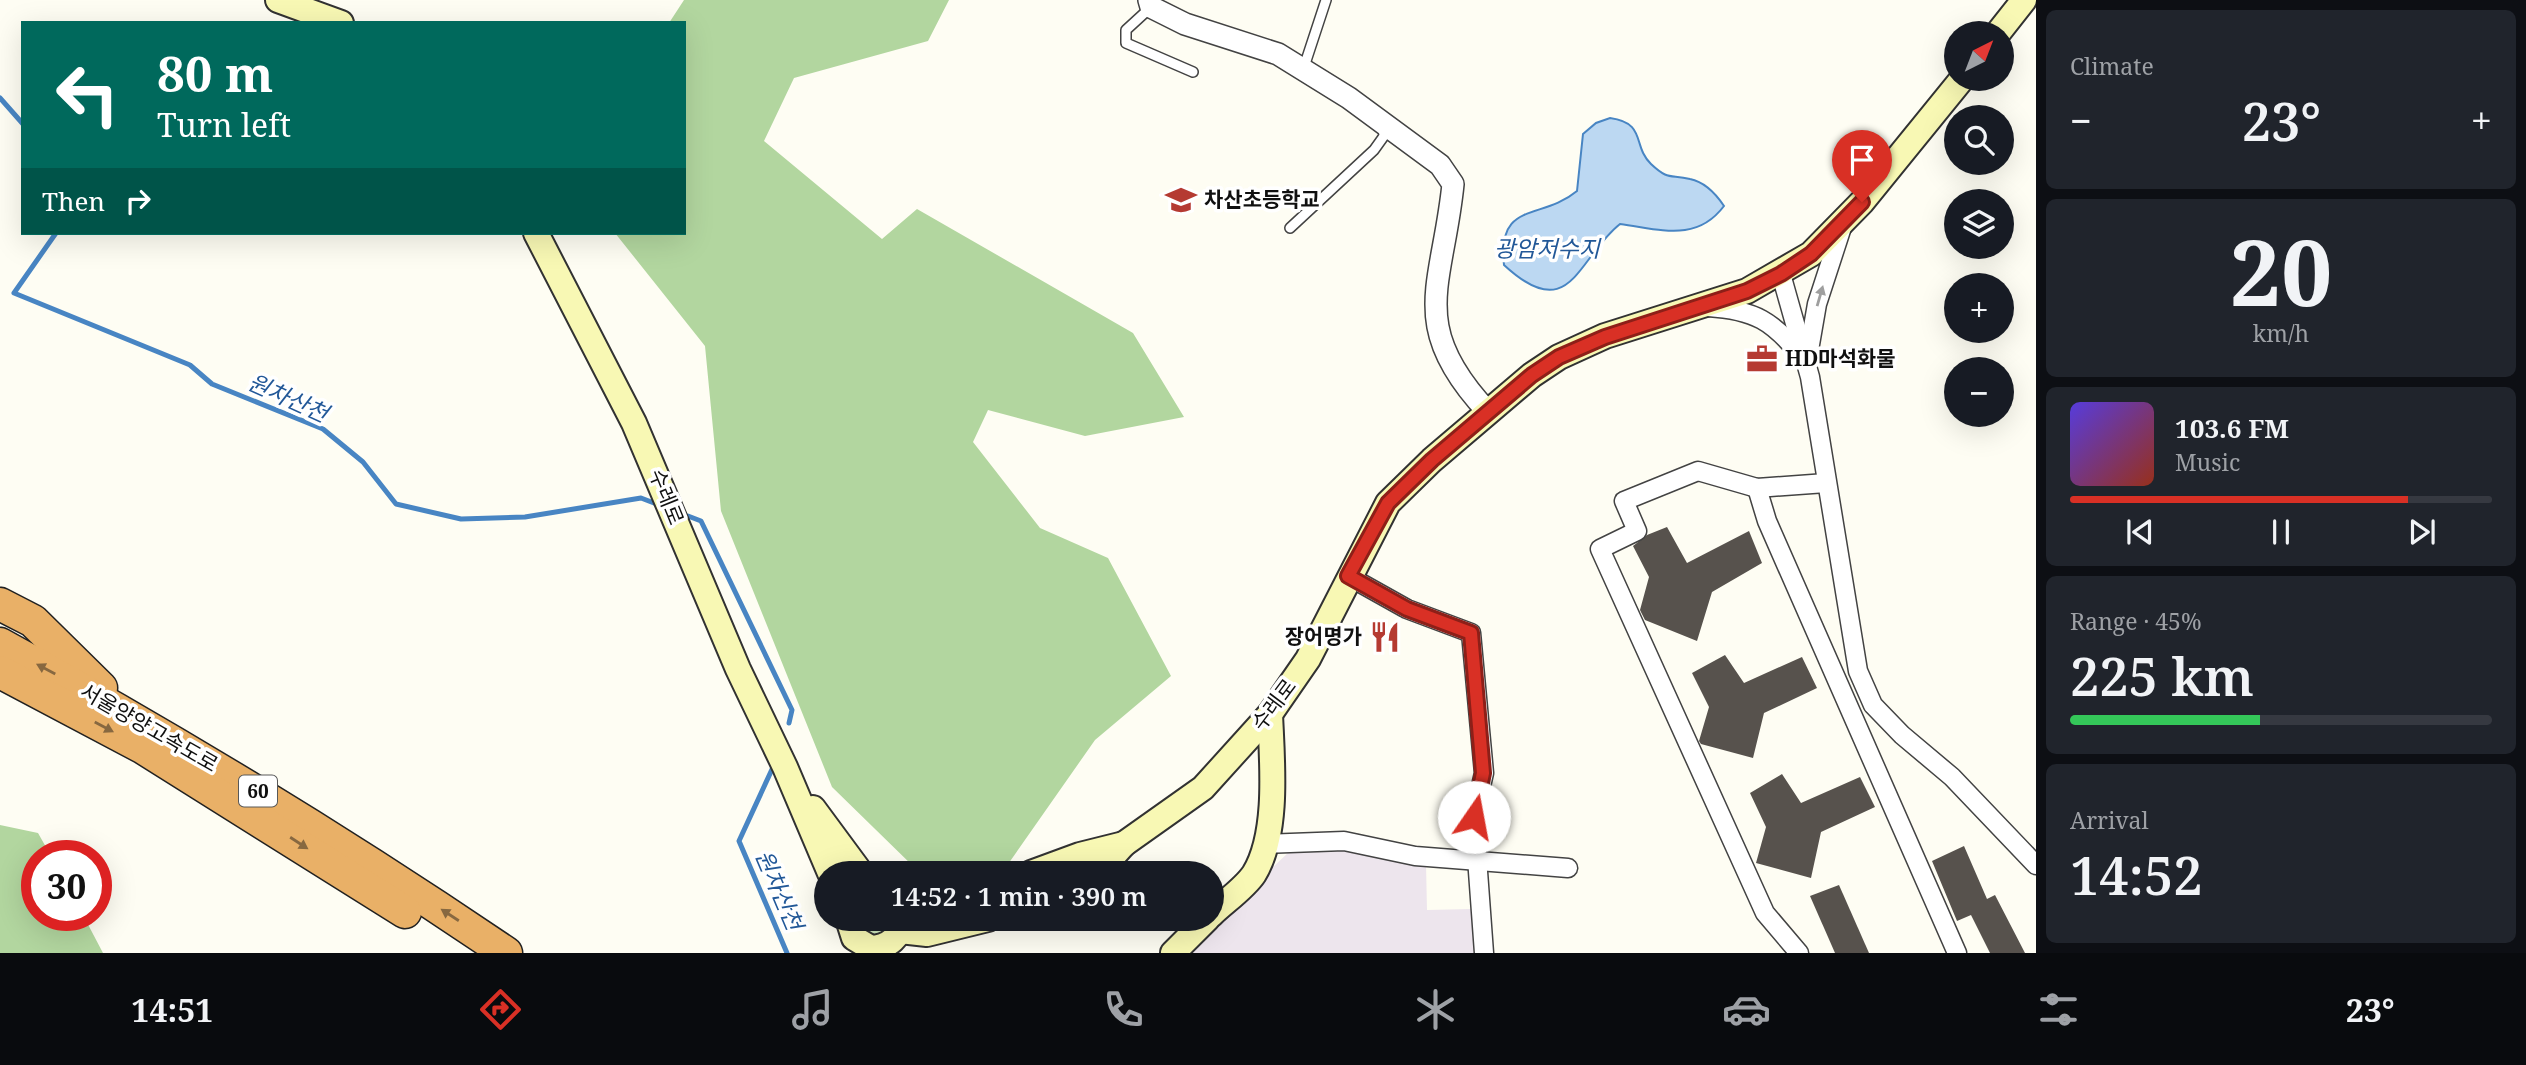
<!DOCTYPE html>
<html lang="en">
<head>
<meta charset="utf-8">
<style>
	:root { --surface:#171b24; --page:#20242c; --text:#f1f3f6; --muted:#9ea1a6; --line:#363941; --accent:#d93025 }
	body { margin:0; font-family:"Noto Serif","Noto Sans KR",serif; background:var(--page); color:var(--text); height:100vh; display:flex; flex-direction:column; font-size:26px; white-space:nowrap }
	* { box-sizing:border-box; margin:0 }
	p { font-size:23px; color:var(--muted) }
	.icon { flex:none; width:38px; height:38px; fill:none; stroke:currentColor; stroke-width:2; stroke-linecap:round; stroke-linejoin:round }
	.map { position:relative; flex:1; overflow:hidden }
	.panel { display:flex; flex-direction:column; gap:10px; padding:10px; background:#0d0f14; width:490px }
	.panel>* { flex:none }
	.hud { position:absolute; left:21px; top:21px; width:665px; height:214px; border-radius:0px; box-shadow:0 7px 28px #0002; background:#00695c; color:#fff; overflow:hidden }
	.needle { width:46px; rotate:42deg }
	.buttons { position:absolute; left:1944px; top:21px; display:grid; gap:14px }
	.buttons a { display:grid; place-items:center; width:70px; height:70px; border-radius:50%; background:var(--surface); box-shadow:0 7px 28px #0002; font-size:35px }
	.speed { position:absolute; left:21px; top:840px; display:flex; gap:14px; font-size:35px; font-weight:700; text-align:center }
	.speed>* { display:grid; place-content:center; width:91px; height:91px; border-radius:50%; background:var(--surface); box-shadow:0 7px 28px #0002; line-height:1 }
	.speed .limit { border:10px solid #d22; background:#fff; color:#111 }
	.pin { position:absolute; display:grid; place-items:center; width:60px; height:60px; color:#fff; margin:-72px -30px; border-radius:50% 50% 50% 0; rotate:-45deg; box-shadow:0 0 7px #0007 }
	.pin .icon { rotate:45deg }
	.me { position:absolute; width:77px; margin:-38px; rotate:12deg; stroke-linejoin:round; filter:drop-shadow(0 0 5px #0008) }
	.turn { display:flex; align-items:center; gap:24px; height:147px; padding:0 21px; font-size:32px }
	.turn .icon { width:91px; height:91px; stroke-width:2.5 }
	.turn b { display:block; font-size:49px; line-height:60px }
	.then { display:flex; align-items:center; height:66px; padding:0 21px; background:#0003; gap:14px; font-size:26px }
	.big { font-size:52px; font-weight:600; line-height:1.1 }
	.panel .tile { flex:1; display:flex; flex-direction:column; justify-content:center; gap:10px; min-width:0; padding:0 24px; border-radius:10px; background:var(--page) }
	.panel .dial { align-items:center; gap:0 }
	.dial b { font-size:91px; line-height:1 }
	.song { display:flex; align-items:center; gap:21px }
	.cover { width:84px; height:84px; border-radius:10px; background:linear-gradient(135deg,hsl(250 70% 55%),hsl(10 70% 35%)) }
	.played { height:7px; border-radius:4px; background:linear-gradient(90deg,var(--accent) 80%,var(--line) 80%) }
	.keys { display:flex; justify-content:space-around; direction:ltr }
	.heat { display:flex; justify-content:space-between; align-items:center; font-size:38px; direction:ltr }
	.charge { height:10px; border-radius:5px; background:linear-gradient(90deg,#34c759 45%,var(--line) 0) }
	.trip { position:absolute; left:814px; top:861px; width:410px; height:70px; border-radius:35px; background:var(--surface); box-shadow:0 7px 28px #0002; font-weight:600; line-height:70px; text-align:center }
	.tabs { display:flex; height:112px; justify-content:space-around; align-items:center; background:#090b0e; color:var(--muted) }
	.tabs .icon { width:49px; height:49px }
	.tabs .active { color:var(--accent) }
	.tabs b { font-size:32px; color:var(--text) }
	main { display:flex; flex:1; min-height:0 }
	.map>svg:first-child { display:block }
	.industrial { fill:#ede5ed }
	.green { fill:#cfe7bf }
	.forest { fill:#b2d69f }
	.water { fill:#bcd8f2; stroke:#4885c3; stroke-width:2 }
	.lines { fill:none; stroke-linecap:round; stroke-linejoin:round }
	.stream { stroke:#4885c3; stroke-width:5 }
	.building { fill:#57524d }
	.service-casing { stroke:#434343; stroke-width:12 }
	.minor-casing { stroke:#434343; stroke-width:21 }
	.tertiary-casing { stroke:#434343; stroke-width:24 }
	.secondary-casing { stroke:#323232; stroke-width:28 }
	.motorway-casing { stroke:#212121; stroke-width:35 }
	.service { stroke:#fff; stroke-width:9 }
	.minor { stroke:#fff; stroke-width:18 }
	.tertiary { stroke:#fff; stroke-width:21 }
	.secondary { stroke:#f8f8b4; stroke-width:24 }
	.motorway { stroke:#e9b067; stroke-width:32 }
	.oneway { fill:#9f9f9f }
	.oneway2 { fill:#876840 }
	.route-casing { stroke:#8d1f18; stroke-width:18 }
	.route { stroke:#d93025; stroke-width:12 }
	.labels { text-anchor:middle; stroke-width:7; stroke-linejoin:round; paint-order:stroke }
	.shield { fill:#fff; stroke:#585858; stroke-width:2 }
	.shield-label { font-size:19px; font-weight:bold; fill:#101010 }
	.poi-label { font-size:21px; font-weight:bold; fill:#101010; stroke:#fff; text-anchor:start }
	.street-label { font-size:21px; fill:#101010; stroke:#fff }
	.water-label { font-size:23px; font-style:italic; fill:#225898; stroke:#fff }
</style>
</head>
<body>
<main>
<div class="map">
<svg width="2036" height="953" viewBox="0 0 2036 953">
	<rect width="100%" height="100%" fill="#fefdf3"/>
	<path class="industrial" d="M1326,847L1426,864L1427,910L1471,909L1474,953H1183L1290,851Z"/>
	<path class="green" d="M863,919H890C889,930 885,933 874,935L866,930Z"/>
	<g class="forest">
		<path d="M684,0H949L928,41L794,78L764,141L882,239L917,209L1133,333L1184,417L1085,436L988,410L973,442L1040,528L1108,558L1171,676L1095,740L1006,867L916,869L832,787L721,511L705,346L615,233H684V23H669Z"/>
		<path d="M0,825L38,833L51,856H37V915H83L103,953H0Z"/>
	</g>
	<path class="water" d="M1610,118C1647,123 1632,146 1651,164C1669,181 1670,174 1690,179C1705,182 1716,194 1724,206C1696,243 1660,229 1620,224C1577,258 1571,327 1504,265C1497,200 1541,221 1577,191L1583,134L1596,123Z"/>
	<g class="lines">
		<g class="stream">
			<path d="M0,98L23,124"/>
			<path d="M56,233L14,293L190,365L212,384L323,429L363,462L396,504L461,519L525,517L641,498L654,503"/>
			<path d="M688,516L701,521L792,710L789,723"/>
			<path d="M774,765L739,841L787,953"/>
		</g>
	</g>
	<g class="building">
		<path d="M1667,527L1687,563L1749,531L1762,563L1712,592L1697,641L1645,620L1640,610L1649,577L1633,546L1647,535Z"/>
		<path d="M1725,655L1744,683L1802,657L1817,688L1764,713L1753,758L1701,744L1699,741L1709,707L1692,673Z"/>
		<path d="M1782,774L1801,803L1860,777L1875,807L1821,832L1811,878L1756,863L1766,827L1750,793Z"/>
		<path d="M1964,846L1987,899L1995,895L2025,953H1990L1971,915L1957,921L1932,861Z"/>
		<path d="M1839,885L1869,953H1835L1810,896Z"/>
	</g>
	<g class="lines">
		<defs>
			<g id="service">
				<path d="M1150,8L1126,30V43L1193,72"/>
				<path d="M1303,70L1326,0"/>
				<path d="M1290,228L1374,150L1384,136L1383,125"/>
			</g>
			<g id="minor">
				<path d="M1781,274L1810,377L1858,671L1873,705L1902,735L1952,777L2036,865"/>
				<path d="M1708,307C1755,310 1773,321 1802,357"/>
				<path d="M1808,356L1817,304L1844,221"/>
				<path d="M1757,488L1767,521L1957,953"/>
				<path d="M1348,576L1407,609L1471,633L1484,773L1474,817L1484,953"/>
				<path d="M1265,844L1344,841L1415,856L1568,868"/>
				<path d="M1799,953L1765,913L1600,549L1637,531L1624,501L1698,471L1757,488L1826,483"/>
			</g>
			<path id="tertiary" d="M1149,0L1151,7L1185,24L1278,54L1349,98L1440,165L1453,184C1443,285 1406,325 1488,412"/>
			<g id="secondary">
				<path d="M278,0L341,23"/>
				<path d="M1998,33L2024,0"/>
				<path d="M536,233L634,423L738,669L785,767L830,873"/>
				<path d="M813,808L861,873"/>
				<path d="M1031,873L1080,855L1124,844"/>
				<path d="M1089,873L1105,865L1124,844L1203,788L1270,714L1308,659L1388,503L1432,460L1532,375L1559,357L1605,336L1747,291L1811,254L1862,202L1962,79"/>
				<path d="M1211,915C1224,902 1244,889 1254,874C1279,833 1272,761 1270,714"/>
				<path d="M848,919L854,938L871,948C889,947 901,937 902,919"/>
				<path d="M900,931L927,934L988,919"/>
				<path d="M1173,953L1207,919"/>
			</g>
			<g id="motorway">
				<path d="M0,604L33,621L101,688"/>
				<path d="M0,644C174,739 342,842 506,953"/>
				<path d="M0,672L142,747L405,912"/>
			</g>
		</defs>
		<use href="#service" class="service-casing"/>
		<use href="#minor" class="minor-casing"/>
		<use href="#tertiary" class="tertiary-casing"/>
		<use href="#secondary" class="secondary-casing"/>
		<use href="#motorway" class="motorway-casing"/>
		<use href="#service" class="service"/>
		<use href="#minor" class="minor"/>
		<use href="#tertiary" class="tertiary"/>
		<use href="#secondary" class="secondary"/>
		<use href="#motorway" class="motorway"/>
	</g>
	<defs><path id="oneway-solid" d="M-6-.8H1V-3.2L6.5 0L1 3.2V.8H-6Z" transform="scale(1.75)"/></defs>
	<use class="oneway" href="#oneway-solid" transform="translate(1820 296) rotate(-74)"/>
	<g class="oneway2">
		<use href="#oneway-solid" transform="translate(46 669) rotate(-152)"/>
		<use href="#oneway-solid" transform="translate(104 727) rotate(28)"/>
		<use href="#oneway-solid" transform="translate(299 843) rotate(33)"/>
		<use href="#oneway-solid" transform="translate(450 915) rotate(-147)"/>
	</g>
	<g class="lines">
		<defs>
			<path id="route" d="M1474,817L1483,773L1471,633L1407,609L1348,576L1388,503L1432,460L1532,375L1559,357L1605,337L1747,291L1781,274L1811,254L1862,202"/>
		</defs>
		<use href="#route" class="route-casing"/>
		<use href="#route" class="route"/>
	</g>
	<defs>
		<symbol id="school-bare" viewBox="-9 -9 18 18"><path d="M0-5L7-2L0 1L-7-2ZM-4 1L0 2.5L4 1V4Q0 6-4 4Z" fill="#b53a32" stroke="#fff" stroke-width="2.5" paint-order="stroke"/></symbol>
		<symbol id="office-bare" viewBox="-9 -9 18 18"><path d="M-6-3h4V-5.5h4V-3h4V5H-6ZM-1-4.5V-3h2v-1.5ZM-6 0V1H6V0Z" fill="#b53a32" stroke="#fff" stroke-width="2.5" paint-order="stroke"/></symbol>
		<symbol id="restaurant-bare" viewBox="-9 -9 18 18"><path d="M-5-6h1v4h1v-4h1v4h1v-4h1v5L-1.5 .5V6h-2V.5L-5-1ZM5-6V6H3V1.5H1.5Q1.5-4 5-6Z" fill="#b53a32" stroke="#fff" stroke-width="2.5" paint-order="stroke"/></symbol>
	</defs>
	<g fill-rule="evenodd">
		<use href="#school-bare" x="1159" y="178" width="44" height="44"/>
		<use href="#office-bare" x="1740" y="337" width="44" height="44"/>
		<use href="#restaurant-bare" x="1363" y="615" width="44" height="44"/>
	</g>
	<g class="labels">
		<rect class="shield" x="239" y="775.5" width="38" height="31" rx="5"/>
		<g class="shield-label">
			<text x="258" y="798">60</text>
		</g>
		<g class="poi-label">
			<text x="1204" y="207">차산초등학교</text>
			<text x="1785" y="366">HD마석화물</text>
			<text x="1362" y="644" text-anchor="end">장어명가</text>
		</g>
		<g class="street-label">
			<text transform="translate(666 497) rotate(68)" y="7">수레로</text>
			<text transform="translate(1274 705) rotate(-53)" y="7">수레로</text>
			<text transform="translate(149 728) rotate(30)" y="7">서울양양고속도로</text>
		</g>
		<g class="water-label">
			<text x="1547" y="257">광암저수지</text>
			<text transform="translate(288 398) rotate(24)" y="8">원차산천</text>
			<text transform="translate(779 890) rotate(67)" y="8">원차산천</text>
		</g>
	</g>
</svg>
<div class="buttons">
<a><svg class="needle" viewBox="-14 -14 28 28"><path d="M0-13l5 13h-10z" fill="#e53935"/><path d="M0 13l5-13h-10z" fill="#9ea1a6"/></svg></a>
<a><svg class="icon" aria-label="search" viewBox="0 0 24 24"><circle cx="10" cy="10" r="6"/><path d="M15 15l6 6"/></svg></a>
<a><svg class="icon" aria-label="layers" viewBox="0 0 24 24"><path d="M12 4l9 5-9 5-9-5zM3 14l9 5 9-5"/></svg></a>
<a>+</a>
<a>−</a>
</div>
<div class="speed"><div class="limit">30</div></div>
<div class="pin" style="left:1862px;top:202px;background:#d93025"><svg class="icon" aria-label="arrive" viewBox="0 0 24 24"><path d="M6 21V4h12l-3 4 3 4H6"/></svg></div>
<svg class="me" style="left:1474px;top:817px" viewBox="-20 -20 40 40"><circle r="19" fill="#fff"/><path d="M0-13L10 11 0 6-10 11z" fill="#d93025"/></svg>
<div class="trip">14:52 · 1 min · 390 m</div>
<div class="hud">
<div class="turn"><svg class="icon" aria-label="left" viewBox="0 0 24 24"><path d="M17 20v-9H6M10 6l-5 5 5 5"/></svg><div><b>80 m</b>Turn left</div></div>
<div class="then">Then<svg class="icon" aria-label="right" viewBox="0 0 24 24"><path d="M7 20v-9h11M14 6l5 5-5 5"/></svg></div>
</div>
</div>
<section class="panel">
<div class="tile"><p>Climate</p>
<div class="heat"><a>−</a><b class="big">23°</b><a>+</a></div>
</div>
<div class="tile dial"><b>20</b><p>km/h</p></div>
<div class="tile">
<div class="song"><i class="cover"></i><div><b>103.6 FM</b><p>Music</p></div></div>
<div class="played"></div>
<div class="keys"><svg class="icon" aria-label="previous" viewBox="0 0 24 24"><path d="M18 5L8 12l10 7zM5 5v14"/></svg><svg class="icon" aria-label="pause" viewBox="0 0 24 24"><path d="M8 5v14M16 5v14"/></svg><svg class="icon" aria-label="next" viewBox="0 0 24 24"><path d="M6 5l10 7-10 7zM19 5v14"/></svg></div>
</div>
<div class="tile"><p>Range · 45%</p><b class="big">225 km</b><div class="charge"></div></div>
<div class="tile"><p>Arrival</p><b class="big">14:52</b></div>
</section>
</main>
<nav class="tabs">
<b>14:51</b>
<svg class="icon active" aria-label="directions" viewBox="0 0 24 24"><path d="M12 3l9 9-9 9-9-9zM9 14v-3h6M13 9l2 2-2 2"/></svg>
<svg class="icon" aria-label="music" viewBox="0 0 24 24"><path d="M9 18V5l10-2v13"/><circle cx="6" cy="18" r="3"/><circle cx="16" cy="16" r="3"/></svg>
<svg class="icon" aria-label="phone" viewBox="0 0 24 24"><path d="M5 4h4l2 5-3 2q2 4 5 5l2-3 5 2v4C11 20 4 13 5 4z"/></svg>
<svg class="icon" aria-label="climate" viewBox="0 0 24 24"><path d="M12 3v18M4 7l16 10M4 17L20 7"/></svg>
<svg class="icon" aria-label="car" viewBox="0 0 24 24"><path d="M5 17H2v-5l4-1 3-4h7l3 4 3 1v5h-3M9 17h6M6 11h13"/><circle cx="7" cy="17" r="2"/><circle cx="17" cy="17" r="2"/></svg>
<svg class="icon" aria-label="filters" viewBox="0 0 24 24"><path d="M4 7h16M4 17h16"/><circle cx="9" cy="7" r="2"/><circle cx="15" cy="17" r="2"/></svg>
<b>23°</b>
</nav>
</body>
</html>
